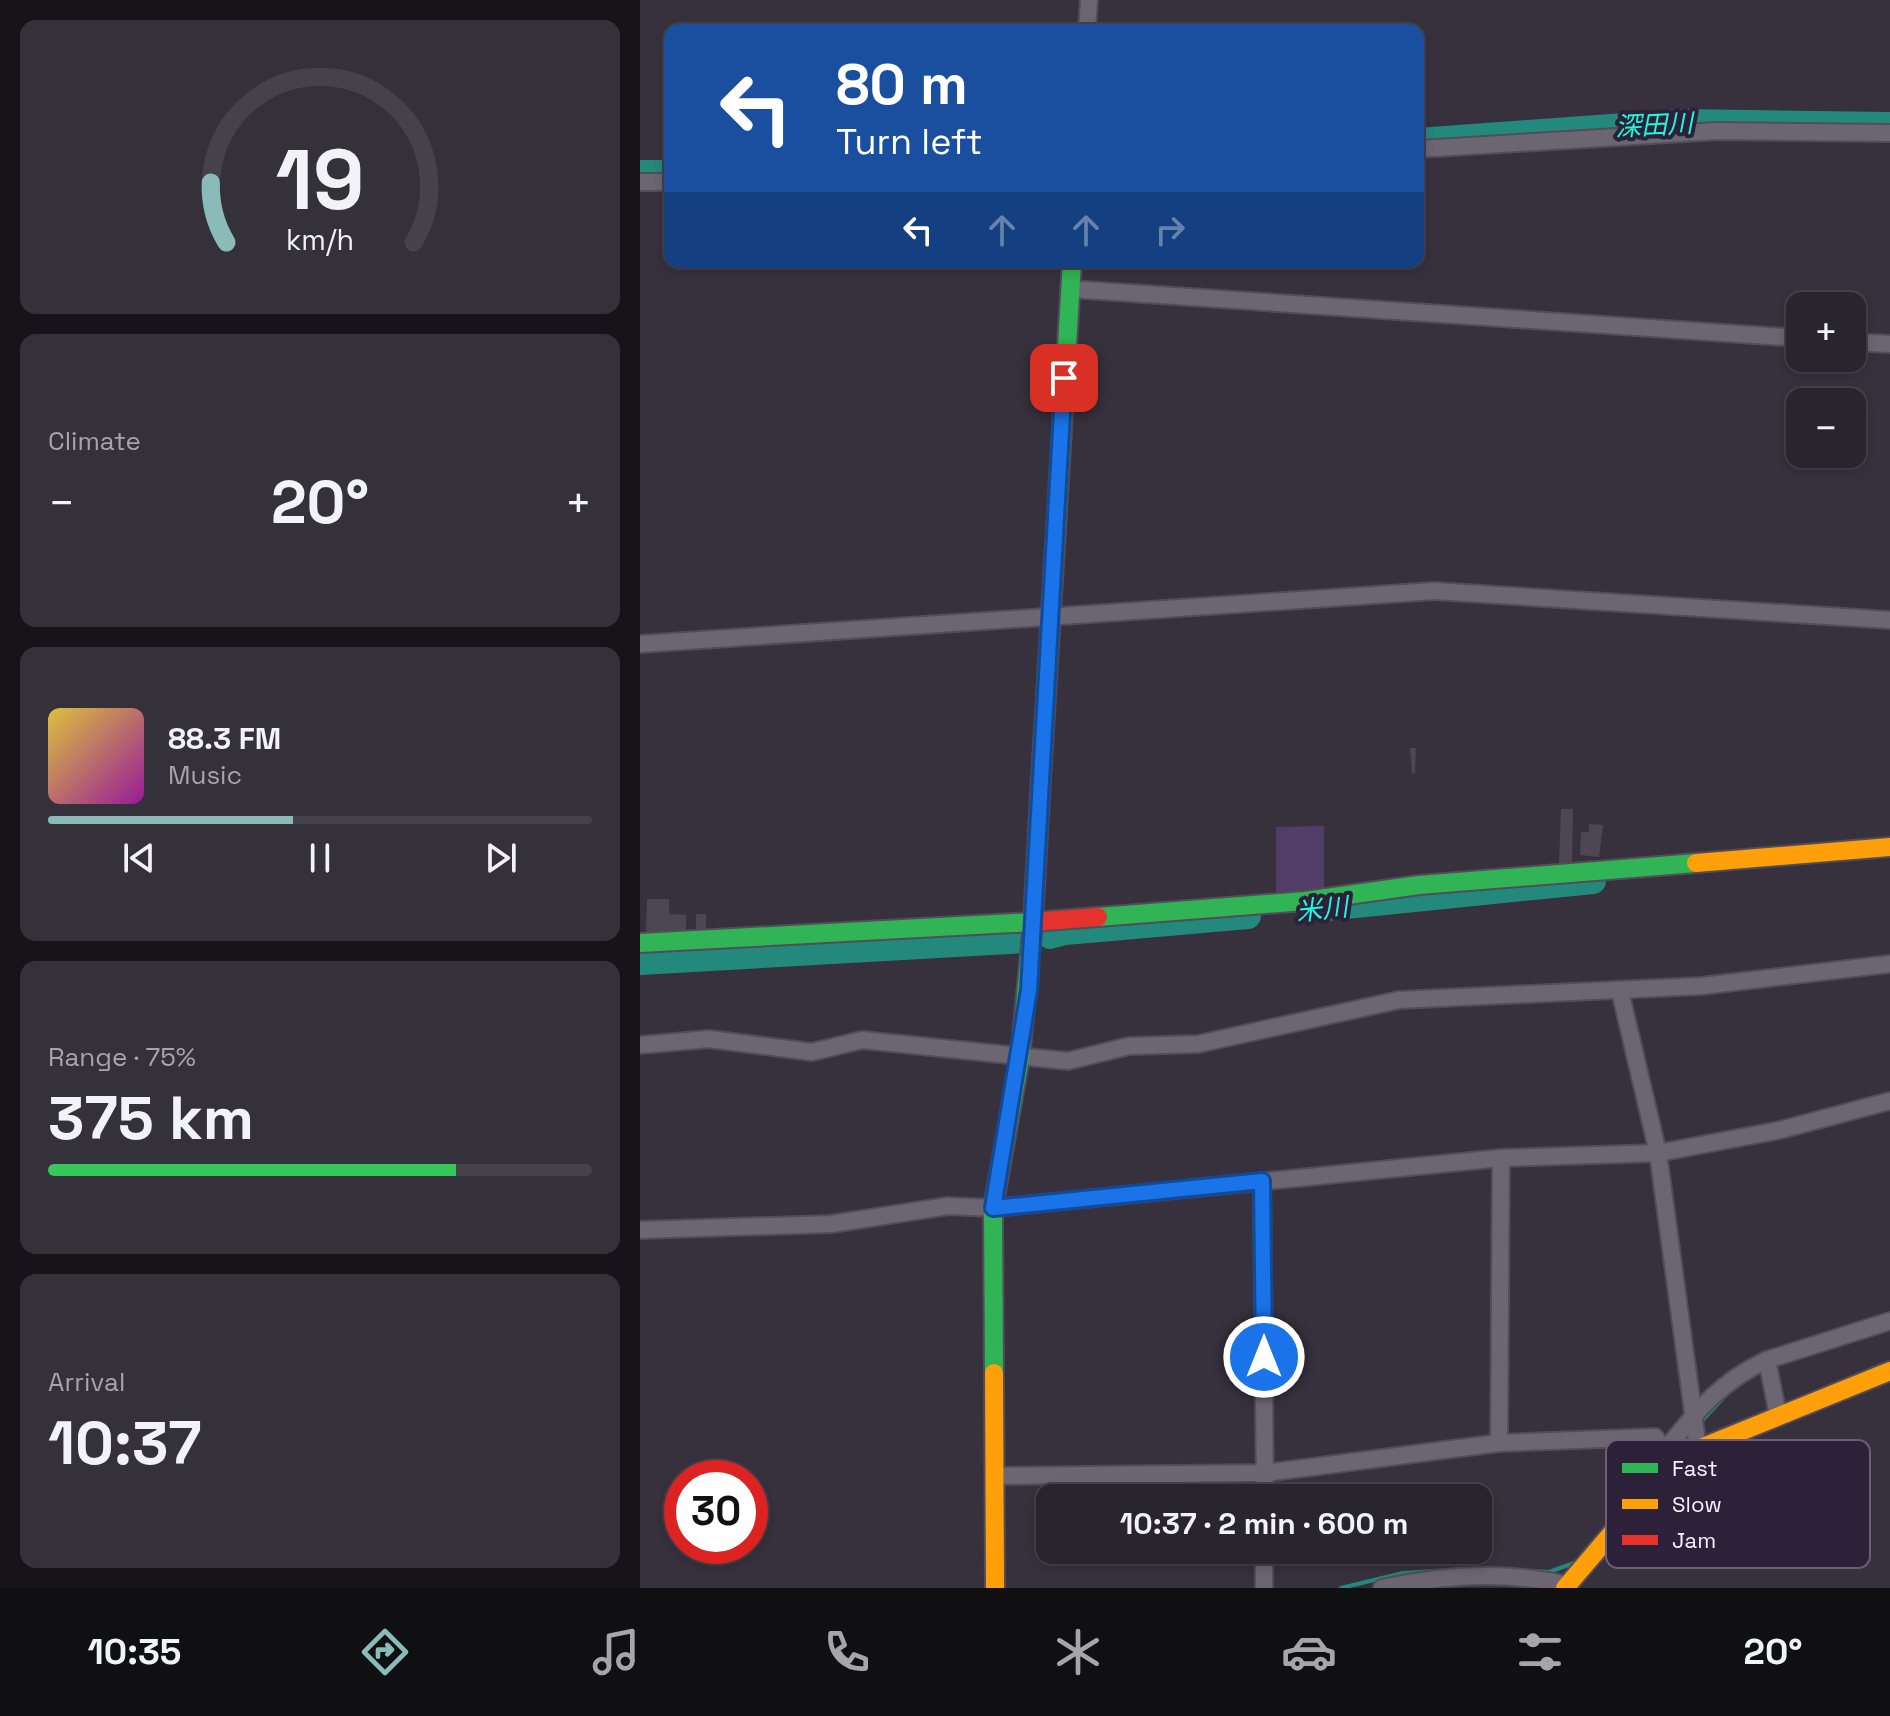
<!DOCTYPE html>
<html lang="en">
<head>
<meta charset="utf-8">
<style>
	:root { --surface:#29252e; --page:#35313a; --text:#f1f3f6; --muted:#a5a5aa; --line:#45424a; --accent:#8bbbb9 }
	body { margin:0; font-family:"Space Grotesk","Noto Sans JP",sans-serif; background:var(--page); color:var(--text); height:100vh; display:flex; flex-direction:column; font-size:30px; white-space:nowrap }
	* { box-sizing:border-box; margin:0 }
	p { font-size:26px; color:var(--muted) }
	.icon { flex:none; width:44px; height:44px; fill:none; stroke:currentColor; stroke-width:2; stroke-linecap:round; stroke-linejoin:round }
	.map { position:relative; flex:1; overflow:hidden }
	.details { display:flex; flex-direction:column; gap:20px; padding:20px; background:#171419; width:640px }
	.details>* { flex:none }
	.guide { position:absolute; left:24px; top:24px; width:760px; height:244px; border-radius:16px; box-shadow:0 4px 12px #0003,0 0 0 2px var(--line); background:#1a4fa0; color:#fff; overflow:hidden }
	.controls { position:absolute; left:1146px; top:292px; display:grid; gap:16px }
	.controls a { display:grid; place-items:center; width:80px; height:80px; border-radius:16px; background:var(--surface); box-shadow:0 4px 12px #0003,0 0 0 2px var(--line); font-size:40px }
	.speed { position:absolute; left:24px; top:1460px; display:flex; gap:16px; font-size:40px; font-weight:700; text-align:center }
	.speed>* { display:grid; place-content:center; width:104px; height:104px; border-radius:50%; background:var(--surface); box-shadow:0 4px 12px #0003,0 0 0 2px var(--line); line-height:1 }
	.speed .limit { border:12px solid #d22; background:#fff; color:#111 }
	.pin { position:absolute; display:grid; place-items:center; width:68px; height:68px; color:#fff; margin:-34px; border-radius:16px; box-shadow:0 4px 12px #0006 }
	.me { position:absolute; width:88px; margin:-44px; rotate:0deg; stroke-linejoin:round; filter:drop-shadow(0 0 6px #0008) }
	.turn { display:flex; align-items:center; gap:28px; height:168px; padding:0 40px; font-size:36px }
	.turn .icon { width:104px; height:104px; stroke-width:2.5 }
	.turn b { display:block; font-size:56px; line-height:68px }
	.lanes { display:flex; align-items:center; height:76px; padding:0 40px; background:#0003; justify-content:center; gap:40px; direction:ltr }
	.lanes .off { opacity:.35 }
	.big { font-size:60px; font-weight:600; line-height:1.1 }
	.details .card { flex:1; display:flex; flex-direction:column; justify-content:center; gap:12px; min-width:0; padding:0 28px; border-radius:16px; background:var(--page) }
	.details .dial { align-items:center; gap:0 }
	.dial svg { height:208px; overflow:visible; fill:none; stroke:var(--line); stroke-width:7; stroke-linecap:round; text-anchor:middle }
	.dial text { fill:var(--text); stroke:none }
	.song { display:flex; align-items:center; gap:24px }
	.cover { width:96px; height:96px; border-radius:12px; background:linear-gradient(135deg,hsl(50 70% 55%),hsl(300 70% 35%)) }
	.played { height:8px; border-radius:4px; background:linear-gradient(90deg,var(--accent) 45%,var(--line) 45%) }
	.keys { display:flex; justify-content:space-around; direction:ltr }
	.heat { display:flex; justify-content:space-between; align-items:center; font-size:44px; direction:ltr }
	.charge { height:12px; border-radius:6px; background:linear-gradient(90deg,#34c759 75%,var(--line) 0) }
	.trip { position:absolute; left:396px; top:1484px; width:456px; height:80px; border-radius:16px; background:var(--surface); box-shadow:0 4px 12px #0003,0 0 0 2px var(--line); font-weight:600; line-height:80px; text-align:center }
	.tab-bar { display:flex; height:128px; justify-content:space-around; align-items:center; background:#100f12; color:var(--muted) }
	.tab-bar .icon { width:56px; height:56px }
	.tab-bar .current { color:var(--accent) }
	.tab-bar b { font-size:36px; color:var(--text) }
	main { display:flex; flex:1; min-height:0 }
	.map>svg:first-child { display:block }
	.green { fill:#523d68 }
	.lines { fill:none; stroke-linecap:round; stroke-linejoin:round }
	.stream { stroke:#23897d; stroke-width:4 }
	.river { stroke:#23897d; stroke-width:26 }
	.building { fill:#4c4752 }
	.street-casing { stroke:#524d58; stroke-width:20 }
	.fast-casing { stroke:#524d58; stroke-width:22 }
	.slow-casing { stroke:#524d58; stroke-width:22 }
	.jam-casing { stroke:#524d58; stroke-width:22 }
	.street { stroke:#6b6671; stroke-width:16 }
	.fast { stroke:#30b455; stroke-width:18 }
	.slow { stroke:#ff9f0a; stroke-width:18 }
	.jam { stroke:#e5322d; stroke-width:18 }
	.route-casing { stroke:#114b97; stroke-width:20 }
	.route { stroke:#1a73e8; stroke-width:14 }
	.labels { text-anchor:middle; stroke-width:8; stroke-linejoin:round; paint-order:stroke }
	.water-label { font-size:26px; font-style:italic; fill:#21f7dc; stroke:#2d213a }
	.key { fill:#2d213a; stroke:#6a5f75; stroke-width:2 }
	.key-label { font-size:22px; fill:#f7f1fe }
</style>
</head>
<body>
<main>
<section class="details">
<div class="card dial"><svg viewBox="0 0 100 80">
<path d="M14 69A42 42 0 1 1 86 69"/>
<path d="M14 69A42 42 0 0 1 8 46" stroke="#8bbbb9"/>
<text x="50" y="56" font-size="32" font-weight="700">19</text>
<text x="50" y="72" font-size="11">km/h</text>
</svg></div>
<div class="card"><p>Climate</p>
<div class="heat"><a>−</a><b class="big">20°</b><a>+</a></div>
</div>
<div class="card">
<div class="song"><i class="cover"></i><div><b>88.3 FM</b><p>Music</p></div></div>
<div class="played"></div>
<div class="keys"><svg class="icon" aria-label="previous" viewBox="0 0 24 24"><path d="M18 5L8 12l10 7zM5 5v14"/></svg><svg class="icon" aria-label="pause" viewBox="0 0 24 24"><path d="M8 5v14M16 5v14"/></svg><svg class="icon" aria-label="next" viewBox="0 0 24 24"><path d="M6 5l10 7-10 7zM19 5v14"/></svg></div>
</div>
<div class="card"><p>Range · 75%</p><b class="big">375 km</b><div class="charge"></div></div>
<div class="card"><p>Arrival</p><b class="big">10:37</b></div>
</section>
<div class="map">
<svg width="1250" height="1588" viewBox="0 0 1250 1588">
	<rect width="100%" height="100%" fill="#37313e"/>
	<path class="green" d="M684,826V892L636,897V827Z"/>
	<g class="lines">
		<g class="stream">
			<path d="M1060,1423L1087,1394"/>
			<path d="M1034,1453L1052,1432"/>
			<path d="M893,1571L909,1572L934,1563"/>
			<path d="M701,1588L763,1573L828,1569"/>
		</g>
		<g class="river">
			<path d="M778,141L1039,122L1250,125"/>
			<path d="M0,173H30"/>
			<path d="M686,908L953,881"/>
			<path d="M410,936L425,932L608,916"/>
			<path d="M0,962L386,940"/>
		</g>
	</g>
	<g class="building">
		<path d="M770,748H776L775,773H772Z"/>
		<path d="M921,809H933L932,864L919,863Z"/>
		<path d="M949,824L963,825L959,857L940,855L941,832H949Z"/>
		<path d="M7,899H29V914L46,915V933H6Z"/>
		<rect x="56" y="914" width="10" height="16"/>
	</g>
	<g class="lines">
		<defs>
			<g id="street">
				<path d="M447,30L449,0"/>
				<path d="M778,149L1077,131L1250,133"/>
				<path d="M0,182H30"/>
				<path d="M430,289L1160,338"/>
				<path d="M1212,342L1250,344"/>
				<path d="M0,644L794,591L1250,620"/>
				<path d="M980,991L1018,1153L1058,1449"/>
				<path d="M0,1045L69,1039L172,1052L222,1040L428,1061L489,1046L558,1044L759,1000L1061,986L1250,964"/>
				<path d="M622,1181L625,1498"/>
				<path d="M0,1230L191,1224L308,1206L353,1208L861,1158L1018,1153L1140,1130L1250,1101"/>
				<path d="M1127,1360L1250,1321"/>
				<path d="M859,1443L1015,1437L1030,1458"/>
				<path d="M1026,1449C1057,1411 1082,1380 1127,1360L1138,1415"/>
				<path d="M354,1476L625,1473L859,1443L861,1158"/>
				<path d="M624,1588V1550"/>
				<path d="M742,1588C802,1575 867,1571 928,1585"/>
			</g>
			<g id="fast">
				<path d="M400,796L432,262"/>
				<path d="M458,917L665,901L779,885L1056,863"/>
				<path d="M0,943L393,922L380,1058L353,1208L354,1373"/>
			</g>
			<g id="slow">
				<path d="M1056,863L1250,847"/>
				<path d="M354,1373L355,1588"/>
				<path d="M925,1588L1012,1486L1058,1449L1250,1371"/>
			</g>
			<path id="jam" d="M400,796L393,922L458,917"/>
		</defs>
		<use href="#street" class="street-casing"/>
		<use href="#fast" class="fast-casing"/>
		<use href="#slow" class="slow-casing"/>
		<use href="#jam" class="jam-casing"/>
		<use href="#street" class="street"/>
		<use href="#fast" class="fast"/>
		<use href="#slow" class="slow"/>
		<use href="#jam" class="jam"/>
	</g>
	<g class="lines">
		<defs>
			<path id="route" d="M424,378L389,990L353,1208L622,1181L624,1357"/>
		</defs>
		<use href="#route" class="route-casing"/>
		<use href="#route" class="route"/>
	</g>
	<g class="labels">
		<g class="water-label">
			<text transform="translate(1014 125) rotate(-3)" y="9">深田川</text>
			<text transform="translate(682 909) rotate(-6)" y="9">米川</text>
		</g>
	</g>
	<rect x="966" y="1440" width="264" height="128" rx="12" class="key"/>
	<rect x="982" y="1463" width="36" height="10" fill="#30b455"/>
	<rect x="982" y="1499" width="36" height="10" fill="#ff9f0a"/>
	<rect x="982" y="1535" width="36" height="10" fill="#e5322d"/>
	<g class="key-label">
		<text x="1032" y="1476">Fast</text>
		<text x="1032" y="1512">Slow</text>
		<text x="1032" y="1548">Jam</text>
	</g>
</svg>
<div class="controls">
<a>+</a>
<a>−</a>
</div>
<div class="speed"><div class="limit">30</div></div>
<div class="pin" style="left:424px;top:378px;background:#d93025"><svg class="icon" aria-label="arrive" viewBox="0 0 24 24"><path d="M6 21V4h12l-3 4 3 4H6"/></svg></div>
<svg class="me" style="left:624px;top:1357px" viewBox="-20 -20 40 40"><circle r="17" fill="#1a73e8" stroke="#fff" stroke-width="3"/><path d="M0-11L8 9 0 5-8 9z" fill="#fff"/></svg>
<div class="trip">10:37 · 2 min · 600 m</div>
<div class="guide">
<div class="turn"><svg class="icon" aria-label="left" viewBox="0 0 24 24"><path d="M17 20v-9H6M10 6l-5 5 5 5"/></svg><div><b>80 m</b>Turn left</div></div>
<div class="lanes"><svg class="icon" aria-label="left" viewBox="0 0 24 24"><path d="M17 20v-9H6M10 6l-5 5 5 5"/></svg><svg class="icon off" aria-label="ahead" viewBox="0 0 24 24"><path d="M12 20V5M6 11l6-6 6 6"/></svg><svg class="icon off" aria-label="ahead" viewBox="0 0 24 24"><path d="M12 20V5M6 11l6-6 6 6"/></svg><svg class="icon off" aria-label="right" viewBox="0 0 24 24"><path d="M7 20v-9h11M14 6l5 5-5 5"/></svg></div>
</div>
</div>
</main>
<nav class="tab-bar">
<b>10:35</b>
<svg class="icon current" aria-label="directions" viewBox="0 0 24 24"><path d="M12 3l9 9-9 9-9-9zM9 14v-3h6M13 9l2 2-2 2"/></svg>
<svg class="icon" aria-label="music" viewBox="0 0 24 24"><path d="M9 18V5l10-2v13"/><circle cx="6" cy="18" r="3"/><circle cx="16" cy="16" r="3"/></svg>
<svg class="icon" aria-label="phone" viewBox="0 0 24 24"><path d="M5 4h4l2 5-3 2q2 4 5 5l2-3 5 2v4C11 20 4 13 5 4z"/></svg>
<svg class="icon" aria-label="climate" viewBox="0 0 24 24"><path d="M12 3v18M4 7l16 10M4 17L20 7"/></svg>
<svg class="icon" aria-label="car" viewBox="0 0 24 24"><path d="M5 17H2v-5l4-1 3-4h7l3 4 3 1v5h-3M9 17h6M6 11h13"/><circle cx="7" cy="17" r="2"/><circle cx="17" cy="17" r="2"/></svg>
<svg class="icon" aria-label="filters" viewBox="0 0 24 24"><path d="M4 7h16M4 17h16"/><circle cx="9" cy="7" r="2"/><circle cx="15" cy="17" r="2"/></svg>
<b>20°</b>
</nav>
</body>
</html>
